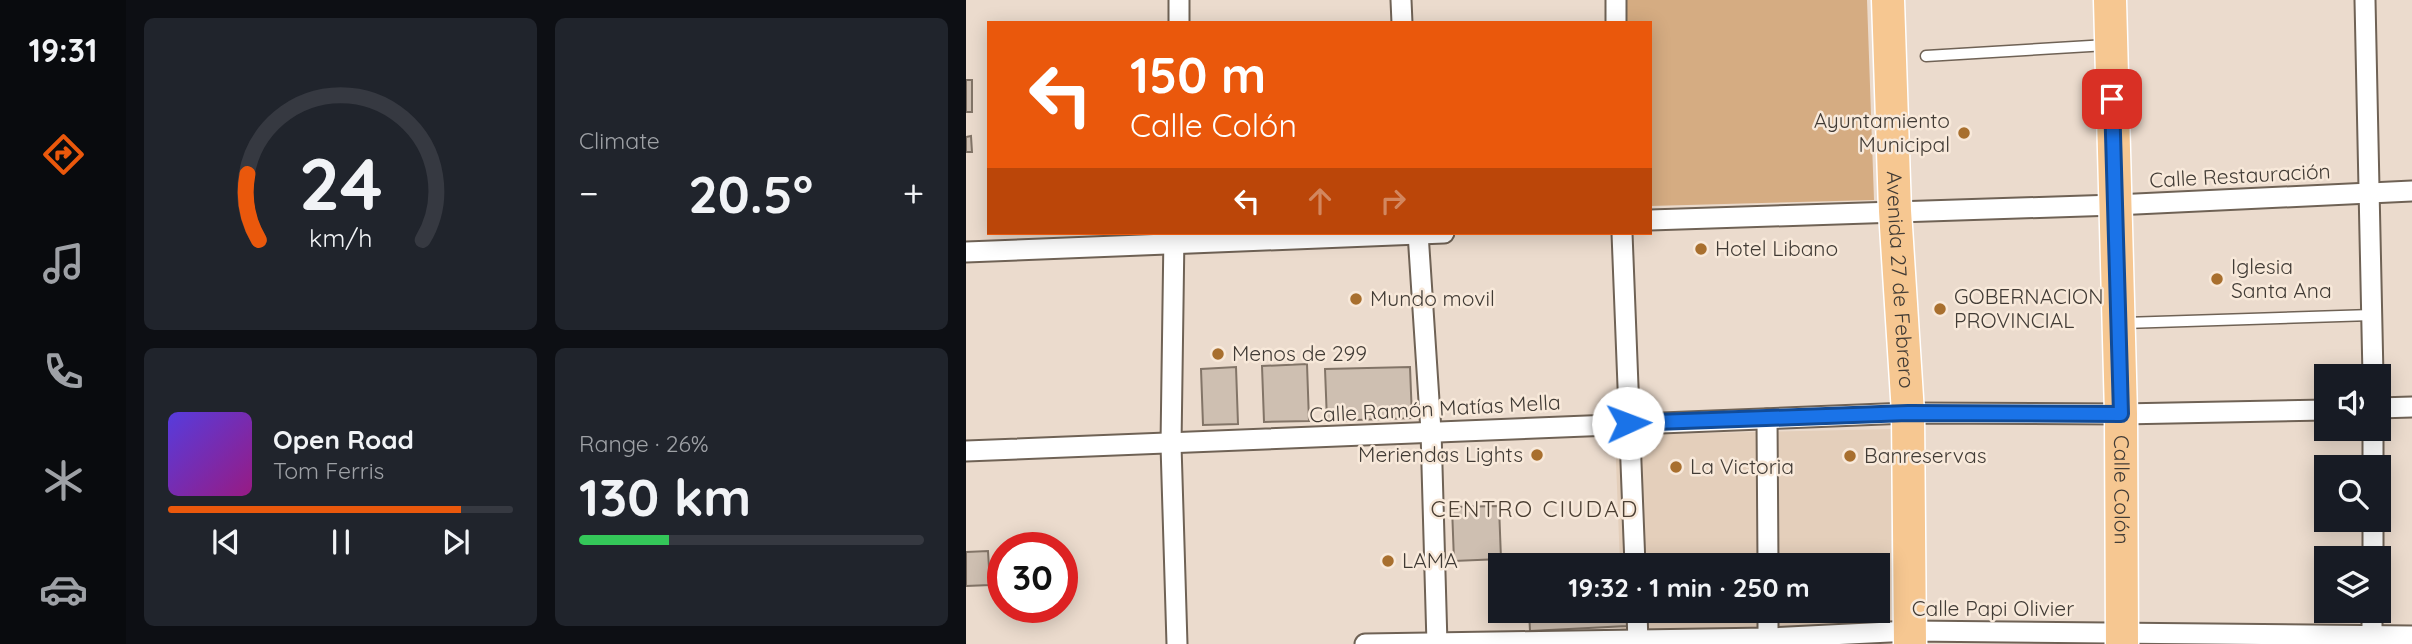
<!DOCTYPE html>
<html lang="en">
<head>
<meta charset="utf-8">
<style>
	:root { --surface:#171b24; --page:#20242c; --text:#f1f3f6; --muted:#9ea1a6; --line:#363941; --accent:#ea580c }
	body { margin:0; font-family:Quicksand,sans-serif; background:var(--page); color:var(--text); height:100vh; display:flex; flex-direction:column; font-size:26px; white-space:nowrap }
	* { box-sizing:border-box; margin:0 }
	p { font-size:23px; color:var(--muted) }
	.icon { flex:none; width:38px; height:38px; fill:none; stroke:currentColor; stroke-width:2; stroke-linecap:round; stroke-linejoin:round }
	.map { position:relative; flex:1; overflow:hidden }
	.sheet { display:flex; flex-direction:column; gap:18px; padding:18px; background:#0d0f14; width:840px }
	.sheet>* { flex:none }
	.banner { position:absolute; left:21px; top:21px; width:665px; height:214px; border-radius:0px; box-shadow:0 4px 18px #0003; background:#ea580c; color:#fff; overflow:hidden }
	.controls { position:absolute; left:1348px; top:364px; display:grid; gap:14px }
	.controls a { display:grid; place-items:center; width:77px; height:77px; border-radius:0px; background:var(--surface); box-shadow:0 4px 18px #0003; font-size:35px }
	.speed { position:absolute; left:21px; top:532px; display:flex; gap:14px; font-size:35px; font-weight:700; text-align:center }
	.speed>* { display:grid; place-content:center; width:91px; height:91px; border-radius:50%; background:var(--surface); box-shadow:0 4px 18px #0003; line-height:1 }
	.speed .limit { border:10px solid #d22; background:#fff; color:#111 }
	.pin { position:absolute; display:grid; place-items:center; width:60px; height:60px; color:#fff; margin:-30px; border-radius:14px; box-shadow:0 4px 10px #0006 }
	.me { position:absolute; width:77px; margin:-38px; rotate:88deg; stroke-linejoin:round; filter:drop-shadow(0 0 5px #0008) }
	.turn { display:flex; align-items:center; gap:24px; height:147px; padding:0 28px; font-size:32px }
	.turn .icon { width:91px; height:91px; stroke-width:2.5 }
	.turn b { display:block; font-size:49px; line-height:60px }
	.lanes { display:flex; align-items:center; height:66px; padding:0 28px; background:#0003; justify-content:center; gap:35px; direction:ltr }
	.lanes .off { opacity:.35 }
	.big { font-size:52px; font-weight:800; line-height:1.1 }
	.sheet .card { flex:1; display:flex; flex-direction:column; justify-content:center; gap:10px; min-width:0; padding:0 24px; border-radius:10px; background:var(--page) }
	.sheet .dial { align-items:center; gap:0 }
	.dial svg { height:182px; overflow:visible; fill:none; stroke:var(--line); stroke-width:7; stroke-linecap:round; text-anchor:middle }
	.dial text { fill:var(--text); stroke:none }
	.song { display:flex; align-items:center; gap:21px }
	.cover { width:84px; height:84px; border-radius:10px; background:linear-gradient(135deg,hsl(250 70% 55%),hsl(310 70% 35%)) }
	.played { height:7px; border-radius:4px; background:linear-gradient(90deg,var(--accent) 85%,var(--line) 85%) }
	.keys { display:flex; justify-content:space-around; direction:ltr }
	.heat { display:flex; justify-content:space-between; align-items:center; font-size:38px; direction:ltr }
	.charge { height:10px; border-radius:5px; background:linear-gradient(90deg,#34c759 26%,var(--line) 0) }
	.sheet .tiles { flex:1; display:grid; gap:18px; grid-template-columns:repeat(2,1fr) }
	.trip { position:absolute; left:522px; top:553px; width:402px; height:70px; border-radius:0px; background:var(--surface); box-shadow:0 4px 18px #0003; font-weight:800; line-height:70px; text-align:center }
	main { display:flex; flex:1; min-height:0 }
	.tab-bar { display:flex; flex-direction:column; width:126px; justify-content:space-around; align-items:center; background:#090b0e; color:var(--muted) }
	.tab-bar .icon { width:49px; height:49px }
	.tab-bar .current { color:var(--accent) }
	.tab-bar b { font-size:32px; color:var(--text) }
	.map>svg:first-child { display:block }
	.built { fill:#e4cfbb }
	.green { fill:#d5ac82 }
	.building { fill:#cebfb1; stroke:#827467; stroke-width:2 }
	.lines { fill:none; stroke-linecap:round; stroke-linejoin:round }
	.service-casing { stroke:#6f6255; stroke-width:13 }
	.minor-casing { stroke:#6f6255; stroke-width:23 }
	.primary-casing { stroke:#fff; stroke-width:35 }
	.service { stroke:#fff; stroke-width:10 }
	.minor { stroke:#fff; stroke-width:19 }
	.primary { stroke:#f6c791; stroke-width:32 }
	.route-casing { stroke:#114b97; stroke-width:18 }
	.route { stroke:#1a73e8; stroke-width:12 }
	.poi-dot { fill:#a86f2e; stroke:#f8e9da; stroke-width:2.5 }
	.labels { text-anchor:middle; stroke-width:5; stroke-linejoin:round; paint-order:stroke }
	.poi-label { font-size:21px; fill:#413b35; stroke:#f8e9da; text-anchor:start }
	.street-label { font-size:21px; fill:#413b35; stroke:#f8e9da }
	.neighbourhood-label { font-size:23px; letter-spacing:2px; fill:#4b3f33; stroke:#f8e9da }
</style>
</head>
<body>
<main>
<nav class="tab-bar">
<b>19:31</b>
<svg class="icon current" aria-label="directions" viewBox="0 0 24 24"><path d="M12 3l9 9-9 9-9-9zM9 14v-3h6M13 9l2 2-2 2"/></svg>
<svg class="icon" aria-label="music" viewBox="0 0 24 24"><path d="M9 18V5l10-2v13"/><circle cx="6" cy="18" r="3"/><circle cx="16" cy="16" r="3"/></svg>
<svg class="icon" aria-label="phone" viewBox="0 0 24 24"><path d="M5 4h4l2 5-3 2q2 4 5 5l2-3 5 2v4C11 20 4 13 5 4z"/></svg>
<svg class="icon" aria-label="climate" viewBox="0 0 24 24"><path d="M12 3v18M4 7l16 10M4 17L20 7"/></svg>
<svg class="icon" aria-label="car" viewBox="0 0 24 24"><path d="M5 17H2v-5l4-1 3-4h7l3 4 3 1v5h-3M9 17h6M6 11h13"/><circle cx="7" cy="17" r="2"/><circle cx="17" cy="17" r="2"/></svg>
</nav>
<section class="sheet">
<div class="tiles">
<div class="card dial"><svg viewBox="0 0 100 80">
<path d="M14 69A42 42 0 1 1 86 69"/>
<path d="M14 69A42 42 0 0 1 9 40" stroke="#ea580c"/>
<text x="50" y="56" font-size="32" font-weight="700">24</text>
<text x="50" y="72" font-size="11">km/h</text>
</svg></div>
<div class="card"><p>Climate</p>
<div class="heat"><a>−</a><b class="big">20.5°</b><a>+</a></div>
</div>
<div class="card">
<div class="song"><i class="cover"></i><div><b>Open Road</b><p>Tom Ferris</p></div></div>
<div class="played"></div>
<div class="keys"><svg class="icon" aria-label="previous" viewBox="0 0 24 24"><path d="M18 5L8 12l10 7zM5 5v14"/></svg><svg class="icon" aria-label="pause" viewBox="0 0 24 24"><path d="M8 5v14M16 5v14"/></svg><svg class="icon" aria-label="next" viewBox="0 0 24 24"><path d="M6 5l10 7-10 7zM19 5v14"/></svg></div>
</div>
<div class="card"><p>Range · 26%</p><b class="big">130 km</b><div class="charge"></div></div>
</div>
</section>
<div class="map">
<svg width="1446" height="644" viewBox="0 0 1446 644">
	<rect width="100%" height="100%" fill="#ebdbcd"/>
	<path class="built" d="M925,429V644H656L655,611H912V565H654L649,435Z"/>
	<path class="green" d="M660,0H901L908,200L684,206V23H661Z"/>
	<g class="building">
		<rect x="0" y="80" width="6" height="32"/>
		<path d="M5,136L6,152H0V137Z"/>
		<path d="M341,364L343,421L298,422L296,366Z"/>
		<path d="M270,367L272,424L237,425L235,369Z"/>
		<path d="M444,367L446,418L361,421L359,369Z"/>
		<path d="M533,506L535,559L488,561L486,507Z"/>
		<path d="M22,551L24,585L0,586V552Z"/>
		<path d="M658,558V565H560V563Z"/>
		<path d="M563,611H661V626L564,631Z"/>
	</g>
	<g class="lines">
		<defs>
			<g id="service">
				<path d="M960,56L1141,45"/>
				<path d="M1158,323L1406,315"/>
			</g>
			<g id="minor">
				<path d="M435,0L436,23"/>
				<path d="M650,0V23"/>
				<path d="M1399,0L1407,376"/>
				<path d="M213,23V0"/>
				<path d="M684,220L1149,205L1446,191"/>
				<path d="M452,233L465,431L471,644"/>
				<path d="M656,233L669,565"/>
				<path d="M208,234L205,445L211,644"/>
				<path d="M0,252L478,233"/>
				<path d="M1412,408L1446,407"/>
				<path d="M801,419L802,565"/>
				<path d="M0,451L942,413L1155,414L1360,410"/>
				<path d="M1407,467V429"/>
				<path d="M1407,558V520"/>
				<path d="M671,611L672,644"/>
				<path d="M802,611V644"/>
				<path d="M399,644L802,638L944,631L1446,636"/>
				<path d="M1406,644V611"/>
			</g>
			<g id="primary">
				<path id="s1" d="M922,0L929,211L942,413L944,644"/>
				<path id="s2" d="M1144,0L1155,414L1156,644"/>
			</g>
		</defs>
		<use href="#service" class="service-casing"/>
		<use href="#minor" class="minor-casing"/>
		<use href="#primary" class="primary-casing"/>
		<use href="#service" class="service"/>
		<use href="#minor" class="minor"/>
		<use href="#primary" class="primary"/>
	</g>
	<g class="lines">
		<defs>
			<path id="route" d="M662,423L942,413L1155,414L1146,99"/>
		</defs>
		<use href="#route" class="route-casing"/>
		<use href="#route" class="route"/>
	</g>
	<g class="poi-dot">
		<circle cx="998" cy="133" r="7"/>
		<circle cx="735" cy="249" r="7"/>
		<circle cx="1251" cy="279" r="7"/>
		<circle cx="390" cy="299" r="7"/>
		<circle cx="974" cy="309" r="7"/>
		<circle cx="252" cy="354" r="7"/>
		<circle cx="571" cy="455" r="7"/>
		<circle cx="884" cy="456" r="7"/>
		<circle cx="710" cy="467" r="7"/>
		<circle cx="422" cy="561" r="7"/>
	</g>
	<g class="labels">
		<g class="poi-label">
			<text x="984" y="128" text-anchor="end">Ayuntamiento<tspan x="984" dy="24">Municipal</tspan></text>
			<text x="749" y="256">Hotel Libano</text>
			<text x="1265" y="274">Iglesia<tspan x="1265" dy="24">Santa Ana</tspan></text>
			<text x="988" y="304">GOBERNACION<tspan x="988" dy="24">PROVINCIAL</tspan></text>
			<text x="404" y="306">Mundo movil</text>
			<text x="266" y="361">Menos de 299</text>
			<text x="557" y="462" text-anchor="end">Meriendas Lights</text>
			<text x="898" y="463">Banreservas</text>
			<text x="724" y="474">La Victoria</text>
			<text x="436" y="568">LAMA</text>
		</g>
		<g class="street-label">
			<text transform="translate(1274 176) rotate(-3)" y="7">Calle Restauración</text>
			<text dy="7" stroke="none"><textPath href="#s1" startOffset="280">Avenida 27 de Febrero</textPath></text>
			<text transform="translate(469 409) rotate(-3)" y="7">Calle Ramón Matías Mella</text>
			<text dy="7" stroke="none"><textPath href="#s2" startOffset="490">Calle Colón</textPath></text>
			<text x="1027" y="616">Calle Papi Olivier</text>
		</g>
		<g class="neighbourhood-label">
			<text x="569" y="517">CENTRO CIUDAD</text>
		</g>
	</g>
</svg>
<div class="controls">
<a><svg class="icon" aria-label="sound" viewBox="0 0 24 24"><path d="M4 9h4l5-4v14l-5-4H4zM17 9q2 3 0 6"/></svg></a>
<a><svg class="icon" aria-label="search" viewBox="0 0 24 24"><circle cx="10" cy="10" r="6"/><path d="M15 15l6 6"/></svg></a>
<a><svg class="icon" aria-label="layers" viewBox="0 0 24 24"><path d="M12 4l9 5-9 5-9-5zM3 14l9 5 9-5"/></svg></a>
</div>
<div class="speed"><div class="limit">30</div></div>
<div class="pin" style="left:1146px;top:99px;background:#d93025"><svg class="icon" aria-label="arrive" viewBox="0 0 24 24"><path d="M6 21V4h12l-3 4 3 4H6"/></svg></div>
<svg class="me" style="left:662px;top:423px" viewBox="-20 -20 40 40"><circle r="19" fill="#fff"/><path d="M0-13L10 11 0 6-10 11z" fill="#1a73e8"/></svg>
<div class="trip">19:32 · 1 min · 250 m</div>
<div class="banner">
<div class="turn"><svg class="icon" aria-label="left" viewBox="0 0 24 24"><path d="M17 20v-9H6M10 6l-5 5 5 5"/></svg><div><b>150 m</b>Calle Colón</div></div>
<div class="lanes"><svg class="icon" aria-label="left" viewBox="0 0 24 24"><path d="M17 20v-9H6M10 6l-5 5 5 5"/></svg><svg class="icon off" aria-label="ahead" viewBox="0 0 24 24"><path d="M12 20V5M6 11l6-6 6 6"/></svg><svg class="icon off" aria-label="right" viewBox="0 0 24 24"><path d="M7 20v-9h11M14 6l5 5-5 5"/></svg></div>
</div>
</div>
</main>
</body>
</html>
